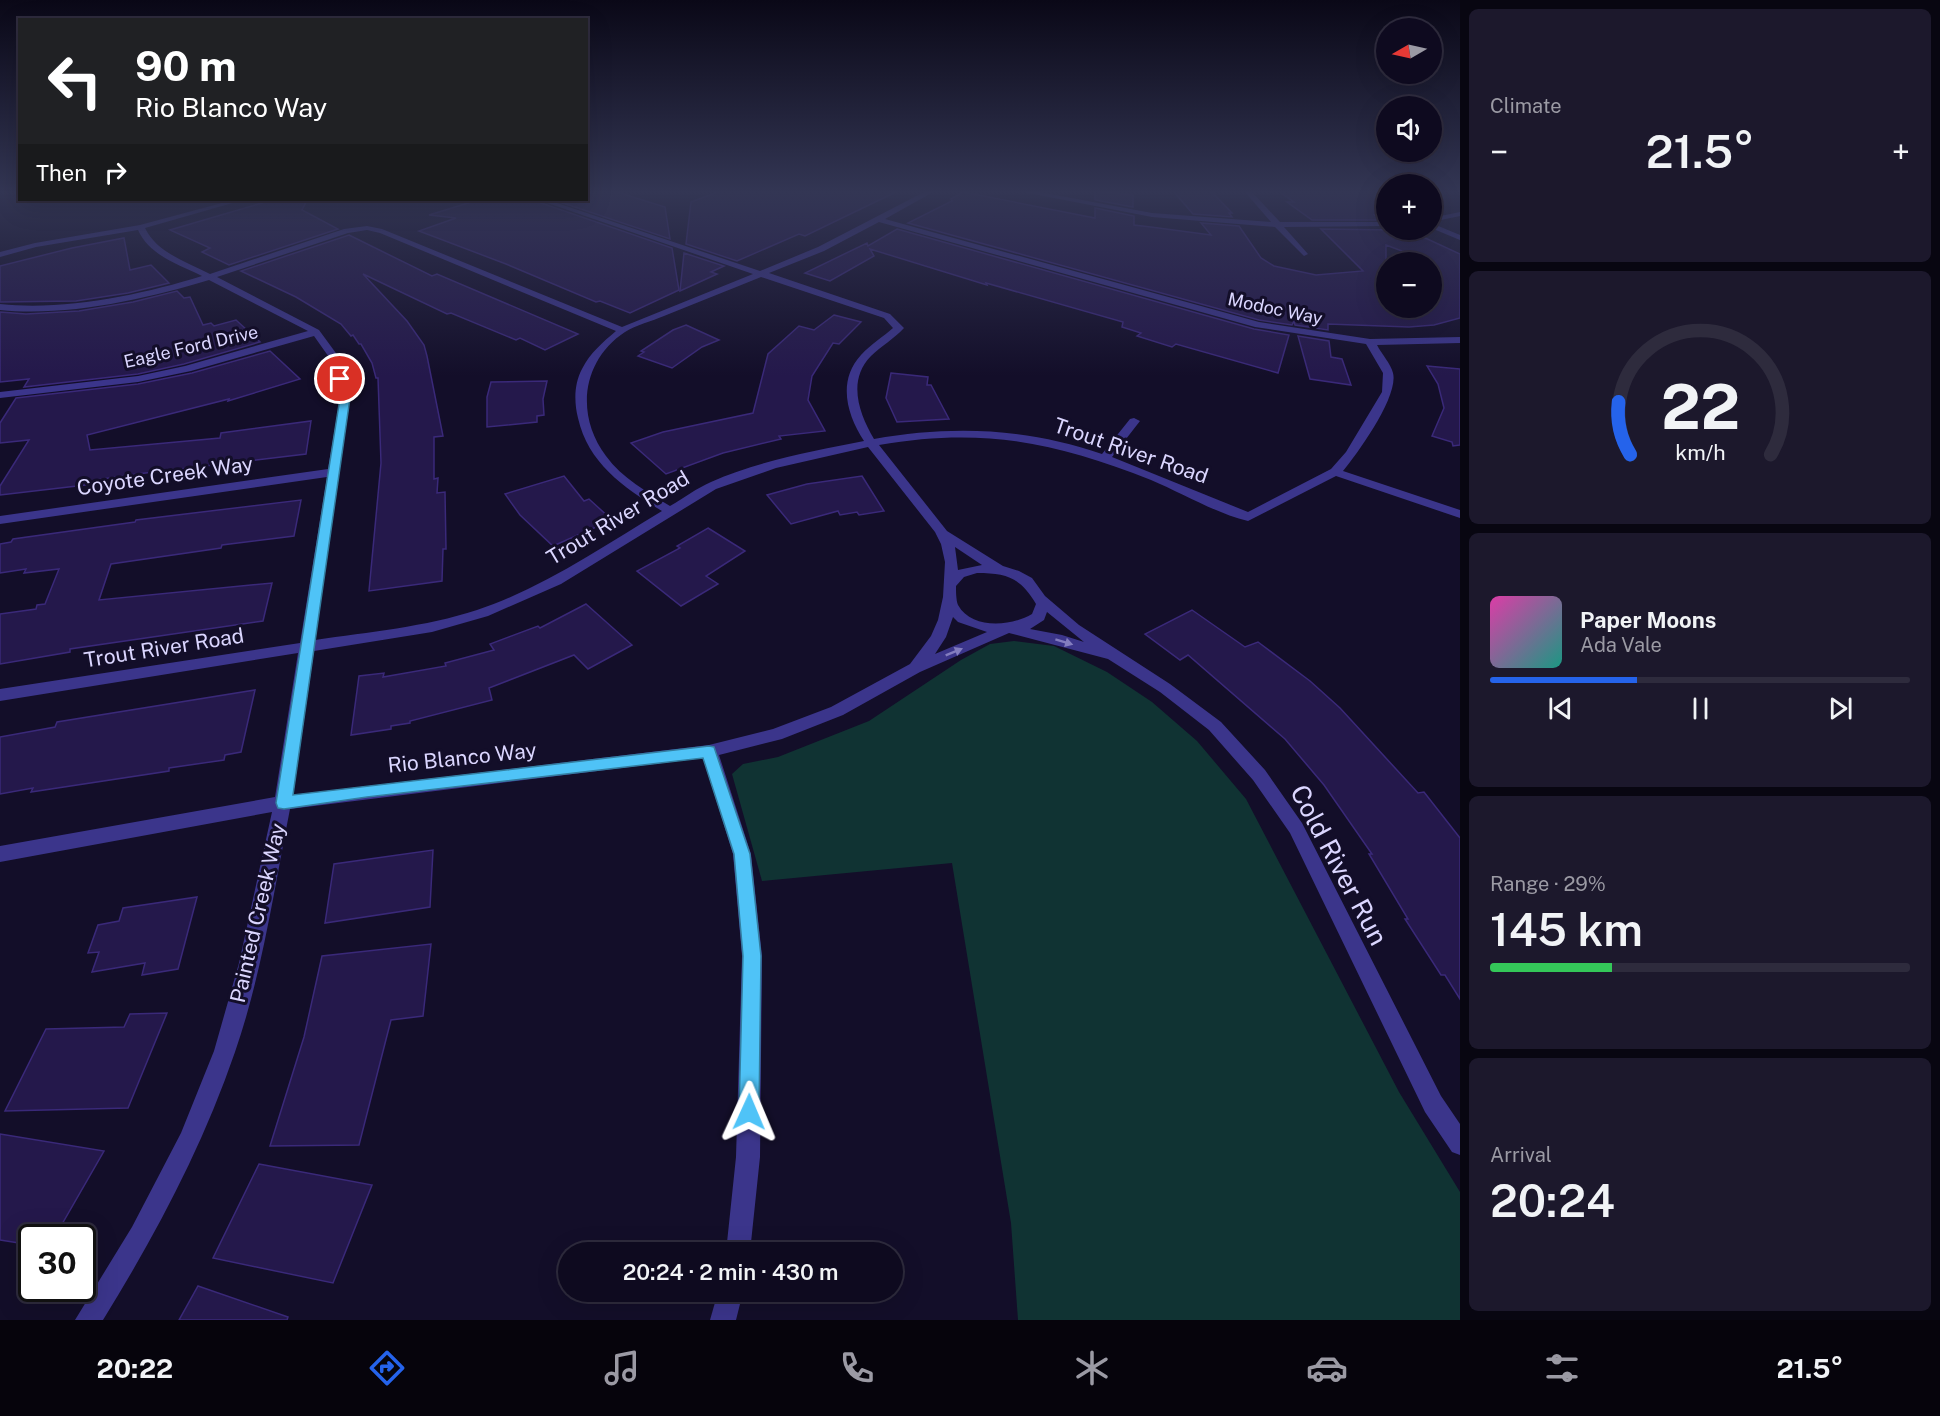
<!DOCTYPE html>
<html lang="en">
<head>
<meta charset="utf-8">
<style>
	:root { --surface:#0e0a1f; --page:#1c182c; --text:#f1f3f6; --muted:#9b9aa4; --line:#2e2b3d; --accent:#2563eb }
	body { margin:0; font-family:"Public Sans",sans-serif; background:var(--page); color:var(--text); height:100vh; display:flex; flex-direction:column; font-size:22px; white-space:nowrap }
	* { box-sizing:border-box; margin:0 }
	p { font-size:20px; color:var(--muted) }
	.icon { flex:none; width:33px; height:33px; fill:none; stroke:currentColor; stroke-width:2; stroke-linecap:round; stroke-linejoin:round }
	.map { position:relative; flex:1; overflow:hidden }
	.panel { display:flex; flex-direction:column; gap:9px; padding:9px; background:#080611; width:480px }
	.panel>* { flex:none }
	.guide { position:absolute; left:18px; top:18px; width:570px; height:183px; border-radius:0px; box-shadow:0 6px 24px #0002,0 0 0 2px var(--line); background:#202124; color:#fff; overflow:hidden }
	.needle { width:39px; rotate:261deg }
	.fabs { position:absolute; left:1376px; top:18px; display:grid; gap:12px }
	.fabs a { display:grid; place-items:center; width:66px; height:66px; border-radius:50%; background:var(--surface); box-shadow:0 6px 24px #0002,0 0 0 2px var(--line); font-size:30px }
	.speed { position:absolute; left:18px; top:1224px; display:flex; gap:12px; font-size:30px; font-weight:700; text-align:center }
	.speed>* { display:grid; place-content:center; width:78px; height:78px; border-radius:50%; background:var(--surface); box-shadow:0 6px 24px #0002,0 0 0 2px var(--line); line-height:1 }
	.speed .limit { border:3px solid #111; border-radius:9px; background:#fff; color:#111 }
	.pin { position:absolute; display:grid; place-items:center; width:51px; height:51px; color:#fff; margin:-26px; border:3px solid #fff; border-radius:50%; box-shadow:0 2px 6px #0007 }
	.me { position:absolute; width:66px; margin:-33px; rotate:1deg; stroke-linejoin:round; filter:drop-shadow(0 0 4px #0008) }
	.turn { display:flex; align-items:center; gap:21px; height:126px; padding:0 18px; font-size:27px }
	.turn .icon { width:78px; height:78px; stroke-width:2.5 }
	.turn b { display:block; font-size:42px; line-height:51px }
	.then { display:flex; align-items:center; height:57px; padding:0 18px; background:#0003; gap:12px; font-size:22px }
	.big { font-size:45px; font-weight:600; line-height:1.1 }
	.panel .card { flex:1; display:flex; flex-direction:column; justify-content:center; gap:9px; min-width:0; padding:0 21px; border-radius:9px; background:var(--page) }
	.panel .dial { align-items:center; gap:0 }
	.dial svg { height:156px; overflow:visible; fill:none; stroke:var(--line); stroke-width:7; stroke-linecap:round; text-anchor:middle }
	.dial text { fill:var(--text); stroke:none }
	.song { display:flex; align-items:center; gap:18px }
	.cover { width:72px; height:72px; border-radius:9px; background:linear-gradient(135deg,hsl(320 70% 55%),hsl(170 70% 35%)) }
	.played { height:6px; border-radius:3px; background:linear-gradient(90deg,var(--accent) 35%,var(--line) 35%) }
	.keys { display:flex; justify-content:space-around; direction:ltr }
	.heat { display:flex; justify-content:space-between; align-items:center; font-size:33px; direction:ltr }
	.charge { height:9px; border-radius:4px; background:linear-gradient(90deg,#34c759 29%,var(--line) 0) }
	.trip { position:absolute; left:558px; top:1242px; width:345px; height:60px; border-radius:30px; background:var(--surface); box-shadow:0 6px 24px #0002,0 0 0 2px var(--line); font-weight:600; line-height:60px; text-align:center }
	.dock { display:flex; height:96px; justify-content:space-around; align-items:center; background:#06040c; color:var(--muted) }
	.dock .icon { width:42px; height:42px }
	.dock .on { color:var(--accent) }
	.dock b { font-size:27px; color:var(--text) }
	main { display:flex; flex:1; min-height:0 }
	.map>svg:first-child { display:block }
	.green { fill:#103333 }
	.building { fill:#24184b; stroke:#3a2979; stroke-width:1.5; fill-rule:evenodd }
	.lines { fill:none; stroke-linecap:round; stroke-linejoin:round }
	.minor { fill:#3b358b; fill-rule:evenodd }
	.oneway { fill:#837dbf }
	.route { fill:#4fc3f7; stroke:#337fa1; stroke-width:1.5 }
	.labels { text-anchor:middle; stroke-width:6; stroke-linejoin:round; paint-order:stroke }
	.far-street-label { font-size:18px; fill:#dbd6ff; stroke:#130e29 }
	.street-label { font-size:21px; fill:#dbd6ff; stroke:#130e29 }
	.near-street-label { font-size:26px; fill:#dbd6ff; stroke:#130e29 }
</style>
</head>
<body>
<main>
<div class="map">
<svg width="1460" height="1320" viewBox="0 0 1460 1320">
	<rect width="100%" height="100%" fill="#130e29"/>
	<path class="green" d="M1014,641L1054,646L1107,672L1152,702L1197,741L1246,799L1399,1092L1460,1192V1320H1018L1011,1223L952,863L762,881L732,774L743,764L778,757L869,721L961,660L990,644Z"/>
	<g class="building">
		<path d="M586,191H614L665,207L670,239L554,200H586Z"/>
		<path d="M720,191H898L805,236L799,234L737,261L686,244L691,202Z"/>
		<path d="M1095,191L1133,195V207L1095,200Z"/>
		<path d="M1173,191H1211L1232,213H1229L1232,217L1193,214Z"/>
		<path d="M1278,191H1386V214L1375,215L1385,220H1312L1287,202H1294Z"/>
		<path d="M963,192L1095,218V208L1134,216V225L1151,227L1211,235L1201,223L1239,226L1261,258L1274,266L1316,275L1363,271L1321,229L1396,230L1408,237L1419,235L1460,254V318L1434,325L1409,327L1328,324V330L1295,325L1294,321L1292,325L1259,320L908,223L952,201L951,199ZM1386,245L1431,262V308H1386Z"/>
		<path d="M272,200H307L302,210L338,229L229,265L202,252L210,248L170,230Z"/>
		<path d="M478,200H537L538,202L672,248L679,290L630,313L600,301L596,302L506,264L419,231L456,218L429,215Z"/>
		<path d="M897,229L1254,329L1289,335L1278,373L1176,344L1172,347L1137,336L1141,333L1122,327L1123,322L986,283L987,285L870,249L874,256L830,281L805,273L867,243L868,246Z"/>
		<path d="M349,235L432,276L437,274L578,334L545,350L520,338L516,340L451,313L447,314L363,274L407,321L424,345L427,356L443,436L434,437V479L438,478L437,493L445,492L446,549H443L442,581L369,591L381,463L378,378H376L372,363L361,344H359L353,335L351,336L341,324L296,297L241,271Z"/>
		<path d="M124,238L130,270L151,265L169,283L128,293L76,301L0,302V266L72,248Z"/>
		<path d="M684,253L724,266L711,272L717,274L680,291Z"/>
		<path d="M177,291L184,298L190,297L203,325L211,323L214,326L236,320L260,342L184,364L138,374L24,387L29,379L0,382V312L26,314L79,311L133,302Z"/>
		<path d="M834,315L861,322L839,344L833,343L812,376L808,400L825,431L779,436L781,439L723,453L666,474L631,443L663,432L753,413L768,354L799,326L814,330Z"/>
		<path d="M686,325L719,340L702,347L672,368L638,356L644,352L641,351L673,330Z"/>
		<path d="M1298,336L1329,341L1331,357L1342,359L1351,385L1310,379Z"/>
		<path d="M270,351L300,379L228,401L229,399L87,435L90,450L220,438L221,433L311,421L306,454L137,474L96,480L94,484L0,495V486L29,440L0,443V423L16,398L138,384L192,373Z"/>
		<path d="M1427,366L1460,369V445L1453,446L1452,442L1432,436L1444,408L1438,384Z"/>
		<path d="M891,373L928,377L927,385H931L949,419L897,422L886,398Z"/>
		<path d="M547,381L543,399L544,415L537,416V422L487,427V397L491,382Z"/>
		<path d="M564,476L584,501L589,499L612,520L553,546L520,515L505,494Z"/>
		<path d="M862,476L884,511L859,515L857,512L840,515L838,511L791,524L767,495L807,484Z"/>
		<path d="M301,500L294,536L222,545L221,548L111,564L99,600L272,583L263,621L70,649V652L0,664V614L36,609L37,605L45,604L59,569L24,573L26,569L0,573V544L11,542L13,539L135,522L136,520Z"/>
		<path d="M708,528L745,551L706,576L718,584L681,606L637,571L680,548L677,546Z"/>
		<path d="M586,604L632,645L588,669L574,655L489,688L492,700L410,721V723L391,726V729L351,735L359,676L384,673L383,677L446,666L445,663L494,650L490,644L538,626L540,628Z"/>
		<path d="M1192,610L1245,647L1258,642L1310,681L1340,708L1418,793L1424,792L1460,838V999L1445,975H1441L1405,919H1408L1369,854H1372L1324,785L1285,739L1188,655L1180,660L1145,634Z"/>
		<path d="M255,690L241,752L225,755L224,760L169,768V771L31,792L33,788L0,794V737L55,727L57,722Z"/>
		<path d="M433,850L430,907L325,923L334,864Z"/>
		<path d="M197,897L178,969L142,975L145,963L92,972L99,952L88,953L98,925L119,921L123,908Z"/>
		<path d="M431,944L423,1016L391,1020L359,1145L270,1146L304,1037L322,956Z"/>
		<path d="M167,1013L128,1108L5,1111L46,1029L124,1027L130,1014Z"/>
		<path d="M0,1134L104,1151L54,1238H32V1245L0,1240Z"/>
		<path d="M259,1164L372,1185L333,1283L213,1258Z"/>
		<path d="M198,1286L288,1317L287,1320H179Z"/>
	</g>
	<g class="lines">
		<g class="minor">
			<path d="M926,191H935L885,219L1259,322L1370,339L1460,337V343L1377,345C1381,353 1391,364 1393,373C1399,396 1358,453 1343,471L1460,510V518L1336,476L1248,521C1215,513 1182,493 1151,480C1055,442 982,427 879,445L947,531L1003,566L1019,571L1032,578L1045,596L1079,625L1170,684L1221,722L1265,770L1302,823L1441,1096L1460,1124V1155L1452,1152L1425,1112L1290,833L1253,780L1209,730L1160,692L1108,659L1009,633L920,672L843,715L782,739L719,755L751,854L762,956L760,1157L750,1252H726L736,1157L742,956L733,854L703,758L290,809C274,890 262,974 235,1052C202,1148 156,1234 103,1320H75L132,1227L181,1133L214,1051L239,963L272,812L0,862V846L275,797L298,653L0,701V689L300,643L327,477L0,524V516L328,469L340,398L331,360L314,336L191,371L138,382L0,398V392L138,376L185,366L308,331L209,280C146,299 67,317 0,310V304C64,311 141,295 202,276C178,264 150,256 138,230L36,247L0,257V252L35,243L140,225L233,200H243L145,228C157,253 187,262 210,274L344,229L367,226L382,229L622,327L753,274L539,200H548L760,271L818,247ZM879,222L1255,327L1366,344L1383,373L1382,392L1346,452L1331,469L1248,512L1112,457L1140,421L1134,418L1130,419L1102,454C1027,428 952,425 874,439C859,414 847,380 871,356C881,346 894,339 904,328L890,314L769,273L824,251ZM367,230L380,233L616,331C603,342 590,353 582,369C574,384 574,402 578,418C588,463 624,488 662,511C602,547 543,588 477,610C425,627 369,632 315,640L350,398L341,360L319,330L217,277L348,233ZM761,277L884,318L893,328C883,337 871,344 861,355C837,381 847,415 864,441C813,451 759,461 711,482C697,488 684,498 670,506C647,492 622,478 606,456C575,415 582,360 625,332C636,325 652,321 664,316C696,303 729,290 761,277ZM868,447L935,532L941,544L945,562L943,597L938,620L931,636L910,664L831,707L773,729L709,745L293,795L314,651L432,632L488,616L561,584L716,489L776,468ZM955,547L982,565L958,570ZM977,573C1007,573 1021,578 1036,604L1032,614C1012,626 972,630 958,605C956,600 956,591 956,586L964,577ZM1047,612L1084,642L1062,635L1030,629L1044,620ZM953,617L958,622L987,632L935,654L946,637Z"/>
			<path d="M1018,191H1034L1152,213L1271,222L1244,191H1251L1280,222H1386V226L1284,227L1308,254L1304,256L1275,227L1152,217Z"/>
			<path d="M1460,212V216L1431,222V218Z"/>
			<path d="M1431,223L1460,235V240L1431,228Z"/>
			<path d="M718,1292H743L736,1320H710Z"/>
		</g>
	</g>
	<defs><path id="oneway-solid" d="M-6-.8H1V-3.2L6.5 0L1 3.2V.8H-6Z" transform="scale(1.5)"/></defs>
	<g class="oneway">
		<use href="#oneway-solid" transform="translate(1064 642) rotate(17)"/>
		<use href="#oneway-solid" transform="translate(954 652) rotate(-22)"/>
	</g>
	<linearGradient id="sky" x2="0" y2="1"><stop stop-color="#0a0817"/><stop offset="0.51" stop-color="#333654"/><stop offset="1" stop-color="#333654" stop-opacity="0"/></linearGradient>
	<rect width="1460" height="376" fill="url(#sky)"/>
	<path class="route" d="M340,376L345,379L350,398L293,795L709,746L714,747L750,854L761,956L759,1112L756,1119L749,1122L742,1119L739,1112L743,956L734,854L703,758L367,797L284,809L278,808L276,803L340,398L336,379Z"/>
	<g class="labels">
		<g class="far-street-label">
			<text transform="translate(1275 309) rotate(12)" y="6">Modoc Way</text>
			<text transform="translate(191 347) rotate(-13)" y="6">Eagle Ford Drive</text>
		</g>
		<g class="street-label">
			<text transform="translate(1131 451) rotate(19)" y="7">Trout River Road</text>
			<text transform="translate(165 476) rotate(-8)" y="7">Coyote Creek Way</text>
			<text transform="translate(618 518) rotate(-31)" y="7">Trout River Road</text>
			<text transform="translate(164 648) rotate(-9)" y="7">Trout River Road</text>
			<text transform="translate(462 758) rotate(-6)" y="7">Rio Blanco Way</text>
			<text transform="translate(258 913) rotate(-77)" y="7">Painted Creek Way</text>
		</g>
		<g class="near-street-label">
			<text transform="translate(1339 865) rotate(62)" y="9">Cold River Run</text>
		</g>
	</g>
</svg>
<div class="fabs">
<a><svg class="needle" viewBox="-14 -14 28 28"><path d="M0-13l5 13h-10z" fill="#e53935"/><path d="M0 13l5-13h-10z" fill="#9b9aa4"/></svg></a>
<a><svg class="icon" aria-label="sound" viewBox="0 0 24 24"><path d="M4 9h4l5-4v14l-5-4H4zM17 9q2 3 0 6"/></svg></a>
<a>+</a>
<a>−</a>
</div>
<div class="speed"><div class="limit">30</div></div>
<div class="pin" style="left:340px;top:379px;background:#d93025"><svg class="icon" aria-label="arrive" viewBox="0 0 24 24"><path d="M6 21V4h12l-3 4 3 4H6"/></svg></div>
<svg class="me" style="left:749px;top:1112px" viewBox="-20 -20 40 40"><path d="M0-17L14 15 0 8-14 15z" fill="#4fc3f7" stroke="#fff" stroke-width="4"/></svg>
<div class="trip">20:24 · 2 min · 430 m</div>
<div class="guide">
<div class="turn"><svg class="icon" aria-label="left" viewBox="0 0 24 24"><path d="M17 20v-9H6M10 6l-5 5 5 5"/></svg><div><b>90 m</b>Rio Blanco Way</div></div>
<div class="then">Then<svg class="icon" aria-label="right" viewBox="0 0 24 24"><path d="M7 20v-9h11M14 6l5 5-5 5"/></svg></div>
</div>
</div>
<section class="panel">
<div class="card"><p>Climate</p>
<div class="heat"><a>−</a><b class="big">21.5°</b><a>+</a></div>
</div>
<div class="card dial"><svg viewBox="0 0 100 80">
<path d="M14 69A42 42 0 1 1 86 69"/>
<path d="M14 69A42 42 0 0 1 8 42" stroke="#2563eb"/>
<text x="50" y="56" font-size="32" font-weight="700">22</text>
<text x="50" y="72" font-size="11">km/h</text>
</svg></div>
<div class="card">
<div class="song"><i class="cover"></i><div><b>Paper Moons</b><p>Ada Vale</p></div></div>
<div class="played"></div>
<div class="keys"><svg class="icon" aria-label="previous" viewBox="0 0 24 24"><path d="M18 5L8 12l10 7zM5 5v14"/></svg><svg class="icon" aria-label="pause" viewBox="0 0 24 24"><path d="M8 5v14M16 5v14"/></svg><svg class="icon" aria-label="next" viewBox="0 0 24 24"><path d="M6 5l10 7-10 7zM19 5v14"/></svg></div>
</div>
<div class="card"><p>Range · 29%</p><b class="big">145 km</b><div class="charge"></div></div>
<div class="card"><p>Arrival</p><b class="big">20:24</b></div>
</section>
</main>
<nav class="dock">
<b>20:22</b>
<svg class="icon on" aria-label="directions" viewBox="0 0 24 24"><path d="M12 3l9 9-9 9-9-9zM9 14v-3h6M13 9l2 2-2 2"/></svg>
<svg class="icon" aria-label="music" viewBox="0 0 24 24"><path d="M9 18V5l10-2v13"/><circle cx="6" cy="18" r="3"/><circle cx="16" cy="16" r="3"/></svg>
<svg class="icon" aria-label="phone" viewBox="0 0 24 24"><path d="M5 4h4l2 5-3 2q2 4 5 5l2-3 5 2v4C11 20 4 13 5 4z"/></svg>
<svg class="icon" aria-label="climate" viewBox="0 0 24 24"><path d="M12 3v18M4 7l16 10M4 17L20 7"/></svg>
<svg class="icon" aria-label="car" viewBox="0 0 24 24"><path d="M5 17H2v-5l4-1 3-4h7l3 4 3 1v5h-3M9 17h6M6 11h13"/><circle cx="7" cy="17" r="2"/><circle cx="17" cy="17" r="2"/></svg>
<svg class="icon" aria-label="filters" viewBox="0 0 24 24"><path d="M4 7h16M4 17h16"/><circle cx="9" cy="7" r="2"/><circle cx="15" cy="17" r="2"/></svg>
<b>21.5°</b>
</nav>
</body>
</html>
